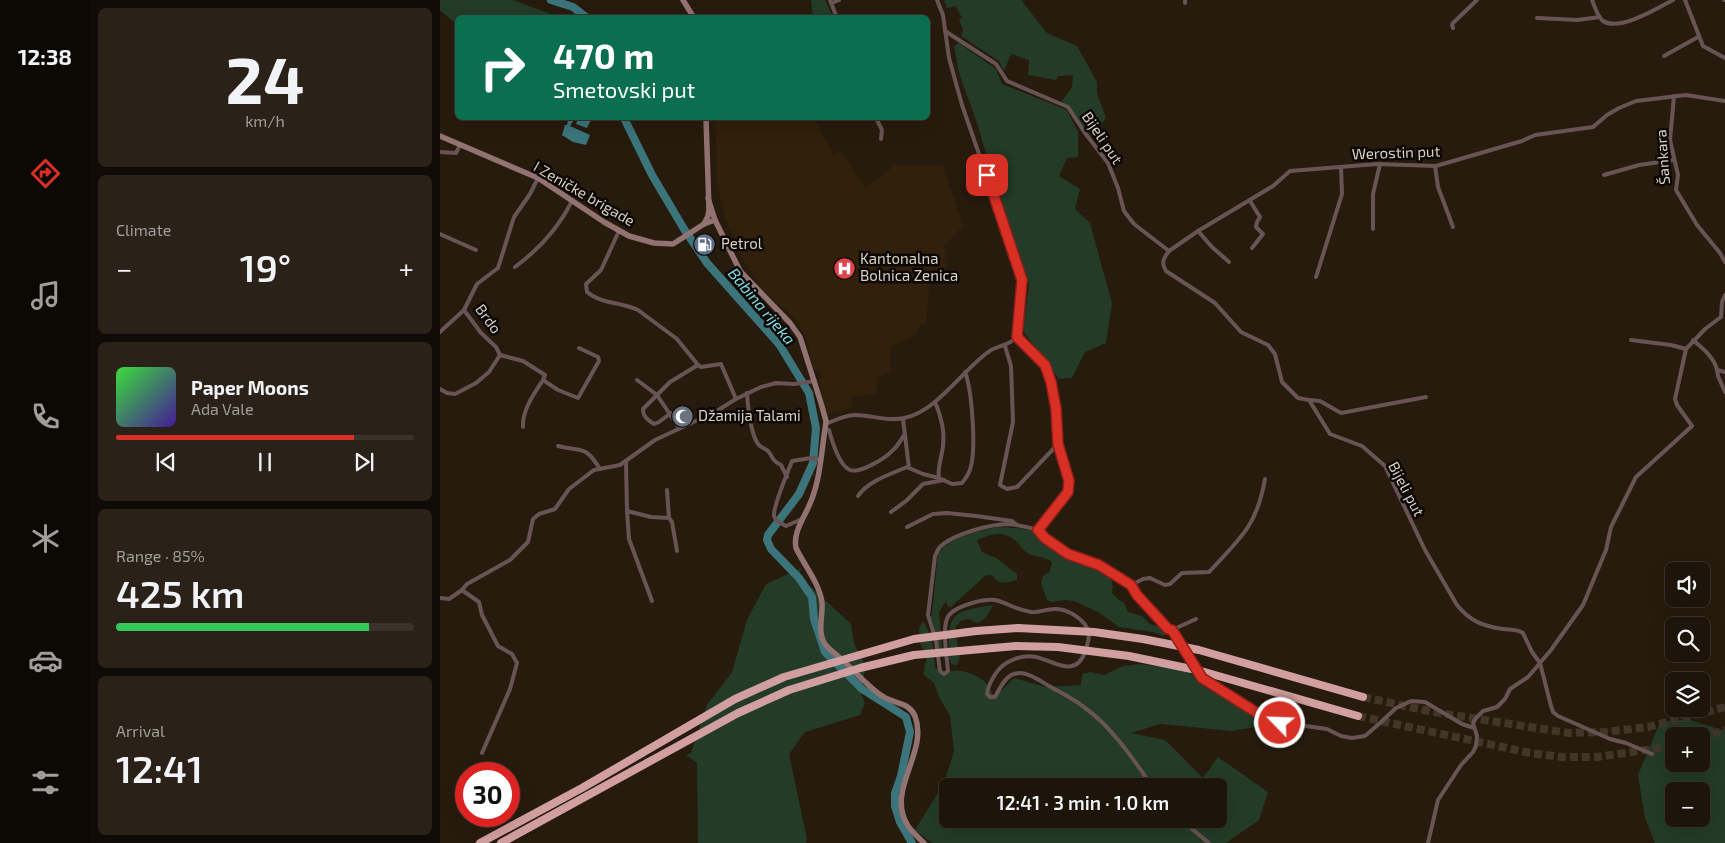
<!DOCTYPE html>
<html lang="en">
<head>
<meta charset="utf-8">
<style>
	:root { --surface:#1d140a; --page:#2a2118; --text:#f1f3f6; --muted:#a09e9c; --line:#3b332b; --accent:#d93025 }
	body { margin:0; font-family:"Exo 2",sans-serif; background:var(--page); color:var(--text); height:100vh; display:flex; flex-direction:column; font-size:19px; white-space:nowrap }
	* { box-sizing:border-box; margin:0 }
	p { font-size:16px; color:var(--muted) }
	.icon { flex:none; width:28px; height:28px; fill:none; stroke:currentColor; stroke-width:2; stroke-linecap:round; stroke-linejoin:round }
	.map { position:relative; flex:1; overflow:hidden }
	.sheet { display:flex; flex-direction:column; gap:8px; padding:8px; background:#100b06; width:350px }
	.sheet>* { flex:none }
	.guide { position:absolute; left:15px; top:15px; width:475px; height:105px; border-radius:8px; box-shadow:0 5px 20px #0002,0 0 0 1px var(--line); background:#0b6e4f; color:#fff; overflow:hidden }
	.controls { position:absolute; left:1225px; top:562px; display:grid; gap:10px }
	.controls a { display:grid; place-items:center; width:45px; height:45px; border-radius:8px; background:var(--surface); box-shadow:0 5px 20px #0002,0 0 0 1px var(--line); font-size:25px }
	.speed { position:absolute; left:15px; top:762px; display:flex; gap:10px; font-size:25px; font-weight:700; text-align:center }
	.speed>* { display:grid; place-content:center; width:65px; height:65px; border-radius:50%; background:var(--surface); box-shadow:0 5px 20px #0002,0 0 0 1px var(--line); line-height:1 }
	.speed .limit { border:8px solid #d22; background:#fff; color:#111 }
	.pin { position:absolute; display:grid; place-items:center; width:42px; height:42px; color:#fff; margin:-21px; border-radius:10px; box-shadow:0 2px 8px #0006 }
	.me { position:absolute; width:55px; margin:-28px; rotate:294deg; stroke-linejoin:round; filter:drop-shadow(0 0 4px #0008) }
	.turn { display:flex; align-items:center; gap:18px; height:105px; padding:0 15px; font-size:22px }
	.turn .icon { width:65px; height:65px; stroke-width:2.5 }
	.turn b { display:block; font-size:35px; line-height:42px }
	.big { font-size:38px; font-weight:600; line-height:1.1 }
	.sheet .tile { flex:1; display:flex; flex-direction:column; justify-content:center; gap:8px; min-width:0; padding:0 18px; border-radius:8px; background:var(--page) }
	.sheet .dial { align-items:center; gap:0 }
	.dial b { font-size:65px; line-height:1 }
	.song { display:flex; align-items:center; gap:15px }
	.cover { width:60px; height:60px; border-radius:8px; background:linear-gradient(135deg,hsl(120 70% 55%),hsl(260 70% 35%)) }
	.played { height:5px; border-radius:2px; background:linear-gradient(90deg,var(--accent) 80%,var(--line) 80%) }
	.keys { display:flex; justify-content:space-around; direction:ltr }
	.heat { display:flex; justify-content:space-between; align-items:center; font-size:28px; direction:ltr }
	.charge { height:8px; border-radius:4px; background:linear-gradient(90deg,#34c759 85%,var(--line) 0) }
	.trip { position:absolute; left:499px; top:778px; width:288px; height:50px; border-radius:8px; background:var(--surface); box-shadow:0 5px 20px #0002,0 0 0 1px var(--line); font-weight:600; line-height:50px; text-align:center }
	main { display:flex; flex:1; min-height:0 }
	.tab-bar { display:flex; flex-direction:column; width:90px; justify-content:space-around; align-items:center; background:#0c0804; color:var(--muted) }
	.tab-bar .icon { width:35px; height:35px }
	.tab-bar .current { color:var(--accent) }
	.tab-bar b { font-size:22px; color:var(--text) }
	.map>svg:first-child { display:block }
	.built { fill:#30200c }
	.green { fill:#233b27; fill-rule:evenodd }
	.water { fill:#3b757b }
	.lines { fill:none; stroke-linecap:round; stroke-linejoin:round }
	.river { stroke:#3b757b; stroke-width:8 }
	.highway-tunnel { stroke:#423629; stroke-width:8; stroke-dasharray:8 4; stroke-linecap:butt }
	.street { stroke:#685454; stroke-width:4 }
	.secondary { stroke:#937272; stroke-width:5.5 }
	.highway { stroke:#d29fa0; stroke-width:8 }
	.route-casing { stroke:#8d1f18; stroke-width:12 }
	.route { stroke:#d93025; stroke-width:9 }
	.labels { text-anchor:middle; stroke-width:5; stroke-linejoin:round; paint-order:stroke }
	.street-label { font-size:15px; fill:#d9d1c8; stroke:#0c0703 }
	.poi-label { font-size:15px; fill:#d9d1c8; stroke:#0c0703; text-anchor:start }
	.water-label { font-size:16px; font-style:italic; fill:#7edde7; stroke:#0c0703 }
</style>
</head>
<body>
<main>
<nav class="tab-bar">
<b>12:38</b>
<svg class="icon current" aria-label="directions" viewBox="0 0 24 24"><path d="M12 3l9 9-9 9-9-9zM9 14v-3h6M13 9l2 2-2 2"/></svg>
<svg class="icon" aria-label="music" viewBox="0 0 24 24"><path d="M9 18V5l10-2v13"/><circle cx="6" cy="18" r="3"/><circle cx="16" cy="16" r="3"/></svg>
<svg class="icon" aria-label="phone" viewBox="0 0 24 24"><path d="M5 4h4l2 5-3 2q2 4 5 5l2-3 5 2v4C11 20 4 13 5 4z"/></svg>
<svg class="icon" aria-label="climate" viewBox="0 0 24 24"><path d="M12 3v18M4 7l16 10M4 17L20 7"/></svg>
<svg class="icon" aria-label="car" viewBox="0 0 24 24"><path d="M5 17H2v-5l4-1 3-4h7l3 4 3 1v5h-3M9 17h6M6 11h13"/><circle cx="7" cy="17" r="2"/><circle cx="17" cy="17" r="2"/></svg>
<svg class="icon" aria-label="filters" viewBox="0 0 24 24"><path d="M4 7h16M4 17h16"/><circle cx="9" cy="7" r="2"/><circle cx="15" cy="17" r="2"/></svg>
</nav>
<section class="sheet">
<div class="tile dial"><b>24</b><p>km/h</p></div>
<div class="tile"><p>Climate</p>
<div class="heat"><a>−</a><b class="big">19°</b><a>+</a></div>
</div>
<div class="tile">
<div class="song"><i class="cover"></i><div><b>Paper Moons</b><p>Ada Vale</p></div></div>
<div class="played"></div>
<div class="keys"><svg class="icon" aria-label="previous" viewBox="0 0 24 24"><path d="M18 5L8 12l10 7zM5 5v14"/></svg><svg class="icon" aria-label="pause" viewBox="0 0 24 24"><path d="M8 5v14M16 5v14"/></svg><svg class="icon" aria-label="next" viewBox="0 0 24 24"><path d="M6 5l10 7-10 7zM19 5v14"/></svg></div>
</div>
<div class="tile"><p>Range · 85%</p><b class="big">425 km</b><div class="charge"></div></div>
<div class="tile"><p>Arrival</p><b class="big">12:41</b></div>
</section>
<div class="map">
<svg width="1285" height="843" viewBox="0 0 1285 843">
	<rect width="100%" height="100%" fill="#271b0d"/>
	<path class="built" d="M275,118H374L393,155L401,151L426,187L455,165L503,166L523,226L504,246L508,266L491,271L486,324L479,326L476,335L450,348V372L439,376L436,394L412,397V408L387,415L379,381L381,376L379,371L373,367L366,339L355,319L324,291L305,263L286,221L281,202L276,177L277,162Z"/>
	<g class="green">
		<path d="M0,0H73L119,17L18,18L17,25L0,10Z"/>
		<path d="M371,0H385L393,17H373Z"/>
		<path d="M504,0H581L607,33L637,46L657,82V93L666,118L651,136L622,101L632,87L633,75L618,76L616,80L588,75L589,60L571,54L564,71L559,61L521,36L523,29L519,20L522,18L516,6L507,8Z"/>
		<path d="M519,43L556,69L562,84L627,110L638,132V157L627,158L619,176L640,189L635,209L650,223L672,303L666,343L645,352L632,378L619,379L583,331L589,284L571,237L537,123L519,73L514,46Z"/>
		<path d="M557,527C570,528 588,527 599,534C609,540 616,551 627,556C646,566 677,563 672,593L679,600L684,602L688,612L702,616L710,624L719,627L725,632L724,636L713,632L679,627L660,613L634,601L624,600L612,602L607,600L601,583L603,576L610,571L612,562C605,556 594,558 586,552C582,549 579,544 575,540C562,530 551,534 537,540L542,552L556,558L577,574V580C566,583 559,586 552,575H546L511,607H508L506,601L499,612L502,648V653L499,654L494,628L490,619L492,612L498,553C510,537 539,531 557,527Z"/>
		<path d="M361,568L359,576L411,624L414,643L426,667L420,690L425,703L420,715L365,732L349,754L367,839L366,843H258L257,763L246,755L251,753L267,705L292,672L307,620L326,584Z"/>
		<path d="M553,605C549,614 546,619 537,623L528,619L521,621L515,628L520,658L516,666L511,663L509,659C509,615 507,612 553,605Z"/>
		<path d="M483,621C493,636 494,650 495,667L504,674C514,666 534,673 544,681C549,684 552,693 554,698L574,678L606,687L641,685L642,674L651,672L664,675L683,666L700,664L737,669L762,678L838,723L792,731L720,724L691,733L725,740L763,778L778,757L828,792L819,820L786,843H492L475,830L504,783L514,751L510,716L499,697L494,683L483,674L487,657L480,643L479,629ZM508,786H778V819H508Z"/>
		<path d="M1247,719L1285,731V843H1215L1205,818L1198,775L1220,722ZM1234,736H1261V764H1234ZM1234,791H1261V819H1234Z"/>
	</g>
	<g class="water">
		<path d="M118,118H135L130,126L150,135L146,145L133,142L122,135L125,125H127L128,121Z"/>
		<path d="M138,118H152L147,128L136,124Z"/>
	</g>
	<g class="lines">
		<g class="river">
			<path d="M111,0L133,7L147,18"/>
			<path d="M184,118L212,175L244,229L267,263L339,344L369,393L376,428L373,463L359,494L328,535L327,540L331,549L359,578L372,597L374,619L385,652L422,689L466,717L470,732L461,776L455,793V806L460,822L472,843"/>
		</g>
		<g class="highway-tunnel">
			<path d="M923,697L993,712L1129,733L1165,732L1208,727L1285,707"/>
			<path d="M918,716L1090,753L1122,757H1157L1234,746"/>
			<path d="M1261,738L1285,730"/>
		</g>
		<g class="street">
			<path d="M390,0L397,18"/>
			<path d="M1152,0C1155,7 1157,16 1163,21C1179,32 1218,8 1233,0"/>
			<path d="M1245,0L1263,46L1285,58"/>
			<path d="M1284,0H1285"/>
			<path d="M392,3L399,0"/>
			<path d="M745,3V0"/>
			<path d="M1097,18L1137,20L1160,17"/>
			<path d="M1013,28L1012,25L1013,23L1037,0"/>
			<path d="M505,31L556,64L567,81L628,107L645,133L668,163L678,188L684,211L694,224L729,251C723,259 721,263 726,271L775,303L801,332L828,345L835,354L842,382L858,398L869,400L890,434L922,446L945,466L985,550L1017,605C1030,621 1042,626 1063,629C1070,630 1077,629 1083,633L1092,652L1100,663L1111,706L1113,712L1118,716L1170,739L1186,743L1212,754"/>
			<path d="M1224,56L1258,37"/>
			<path d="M1234,96L1230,140L1238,175L1236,190L1257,225L1280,253L1285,262"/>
			<path d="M436,118L442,130L441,139"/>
			<path d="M0,152L16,153L20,145"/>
			<path d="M995,166L998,187L1013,227"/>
			<path d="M1164,175L1199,165L1234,160"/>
			<path d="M810,201L820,217L817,222L816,227L823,234L812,248"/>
			<path d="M933,229V194L940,164"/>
			<path d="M179,231L161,270L146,284L147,292C161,304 182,302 198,310L237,339L258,365L261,367L281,364L296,399"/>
			<path d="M758,231L772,247L789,262"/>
			<path d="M0,234L36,250"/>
			<path d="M729,251L758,231L833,186L850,171L937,164L996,166L1082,141L1095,135L1153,127L1167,115L1179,108L1196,101L1246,95L1285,101"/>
			<path d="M75,267C98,250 119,227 132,201"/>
			<path d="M876,277L902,194L901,167"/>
			<path d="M0,332L24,310"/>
			<path d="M577,337L605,365L611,382L616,409L618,444L629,481L628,492L598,530C588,527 578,525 568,524C551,524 514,534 501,546C498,548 497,552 495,556L488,615L496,641L500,671L504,674L508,671C507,657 501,625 509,615C518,605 547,597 559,601C571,605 577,610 591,612C599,613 606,609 614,609C627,608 647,620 649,634C649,640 647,646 645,652C635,679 614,661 596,657C582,654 564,661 556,673C552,679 548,686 547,694L550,697H555C559,690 565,676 574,674C585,670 599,680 609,686C621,693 634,699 645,708C671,726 694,760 712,786"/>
			<path d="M1191,340L1231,345L1246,349"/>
			<path d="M1253,340C1263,349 1274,357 1277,370L1285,372"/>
			<path d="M565,346L571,366L573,422L560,485L567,489L577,487L618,444"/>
			<path d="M60,355L83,361L105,375L103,380L118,390L138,398L159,361L158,357L139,348"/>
			<path d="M1277,370L1278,376L1285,392"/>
			<path d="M197,380L217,395L239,428"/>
			<path d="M0,389L7,393L15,394L36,383L49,372L60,355L56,347L41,333L24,310L37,284L58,268L74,217L90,194L98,178"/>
			<path d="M307,393C308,408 310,432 318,444C321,448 325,448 328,451C334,458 331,460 341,465L347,477"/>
			<path d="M869,400L880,401L901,413L986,397"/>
			<path d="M495,402C501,416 505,431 503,446C502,457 497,467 499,478L512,484L522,483C526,478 530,473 531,466C536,447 532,390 525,372"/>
			<path d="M231,413L219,422L214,424C208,420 203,417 203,409L230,382L258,365"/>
			<path d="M463,419L469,468L483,474L499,478"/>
			<path d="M386,424C395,420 405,415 415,415C432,415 447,422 464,418C496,412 521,372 547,353C556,345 568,347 577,337L582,286L581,275L522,105L509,58L503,15L497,0"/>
			<path d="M83,427C82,410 94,394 103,380"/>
			<path d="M385,429L389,430C392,441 399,463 408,469C417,476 446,458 453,450C458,446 461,439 465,434"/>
			<path d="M118,446C143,452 145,445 160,469"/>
			<path d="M186,462L187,511L211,517L229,518L227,490"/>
			<path d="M418,496C428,481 451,474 467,467L469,468"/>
			<path d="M187,511L189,539L212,601"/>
			<path d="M451,512L466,501L483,484L504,480"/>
			<path d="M229,518L232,522L237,551"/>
			<path d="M362,519L346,526C342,524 335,521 334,516C333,506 348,472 352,461L371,458L381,460"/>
			<path d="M467,527L493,514L507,513L536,516L572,521L577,525"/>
			<path d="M598,530L605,538L628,554L659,565L691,585L703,579L710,578L725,585L730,584L742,573L769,572C781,559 799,541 808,527C817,513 822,496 825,479"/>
			<path d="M691,585L697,595L728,629L732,630L756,619"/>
			<path d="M22,590L39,602L42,615L58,646L72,654L77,663L70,689L42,753"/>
			<path d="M0,598L9,599L22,590L27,584L70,560L88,542L93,519L99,514L115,509L129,489L154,470L180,465L215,440L275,412L296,399L321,387L336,383L354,384L375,381"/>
			<path d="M732,630L762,678L774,687L830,721L887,729L901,736L912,738L925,736L940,723L956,708L971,701L985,702L1022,724L1034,728"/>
			<path d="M740,819L769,843"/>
			<path d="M988,843L998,800L1021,765L1033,752L1036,746L1037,736L1033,723L1036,718L1043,711L1057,707L1065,699L1070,689L1088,677L1111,650L1143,605L1166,550L1171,527L1196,477L1252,426L1237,405L1235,399L1246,349L1265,329L1281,317L1282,302L1285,295"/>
		</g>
		<g class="secondary">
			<path d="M243,0L254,18"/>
			<path d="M0,136L98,178L164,222L189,236L214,243L233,244L264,224L275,220"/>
			<path d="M268,198L275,220L300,271L350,323L360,337L381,403L386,421L385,429C381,455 380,484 368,508C362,521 353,534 356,548C364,565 380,584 382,603C383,616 377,632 385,644C388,649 394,652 399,657C407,664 415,672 423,680C430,686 436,693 444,697C455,704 469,702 475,716C489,753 445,790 468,826C472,832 479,838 484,843"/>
			<path d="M264,224L268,216L269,210L266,118"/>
		</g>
		<g class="highway">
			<path d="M40,843L142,788L295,699L344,677L474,639L536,631L578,628L654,632L703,639L759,650L923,697"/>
			<path d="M61,843L298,713L349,690L420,668L474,655L576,646L618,647L689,656L761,671L918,716"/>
		</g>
	</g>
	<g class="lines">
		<defs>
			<path id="route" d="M547,175L582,280L577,337L605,365L611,382L616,409L618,444L629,481L628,492L598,530L605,538L628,554L659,565L691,585L697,595L719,619L728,629L732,630L762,678L830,721L840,723"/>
		</defs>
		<use href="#route" class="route-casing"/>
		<use href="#route" class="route"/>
	</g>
	<defs>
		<symbol id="fuel-disc" viewBox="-11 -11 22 22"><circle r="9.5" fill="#5c6f8a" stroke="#0c0703"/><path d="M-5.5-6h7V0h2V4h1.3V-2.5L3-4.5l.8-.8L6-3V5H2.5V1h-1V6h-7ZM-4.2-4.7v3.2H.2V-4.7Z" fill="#fff"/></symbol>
		<symbol id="hospital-disc" viewBox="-11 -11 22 22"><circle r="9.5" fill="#e0444e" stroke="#0c0703"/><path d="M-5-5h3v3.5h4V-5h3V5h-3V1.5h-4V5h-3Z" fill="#fff"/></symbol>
		<symbol id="mosque-disc" viewBox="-11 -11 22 22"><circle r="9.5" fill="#6b7280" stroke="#0c0703"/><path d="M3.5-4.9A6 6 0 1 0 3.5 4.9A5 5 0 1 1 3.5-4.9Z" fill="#fff"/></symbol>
	</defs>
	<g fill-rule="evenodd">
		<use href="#fuel-disc" x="252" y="232" width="25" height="25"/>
		<use href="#hospital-disc" x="392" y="256" width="25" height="25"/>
		<use href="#mosque-disc" x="230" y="404" width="25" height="25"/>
	</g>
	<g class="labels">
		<g class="street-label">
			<text transform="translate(662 138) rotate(56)" y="5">Bijeli put</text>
			<text transform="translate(956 153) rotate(-2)" y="5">Werostin put</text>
			<text transform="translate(1223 157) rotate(-94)" y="5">Šankara</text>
			<text transform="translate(144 194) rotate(30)" y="5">I Zeničke brigade</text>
			<text transform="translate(48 319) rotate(54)" y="5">Brdo</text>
			<text transform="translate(966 489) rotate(62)" y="5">Bijeli put</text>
		</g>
		<g class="poi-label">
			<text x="281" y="249">Petrol</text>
			<text x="420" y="264">Kantonalna<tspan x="420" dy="17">Bolnica Zenica</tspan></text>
			<text x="258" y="421">Džamija Talami</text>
		</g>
		<g class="water-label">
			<text transform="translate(322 306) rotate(50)" y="6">Babina rijeka</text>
		</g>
	</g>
</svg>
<div class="controls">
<a><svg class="icon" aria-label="sound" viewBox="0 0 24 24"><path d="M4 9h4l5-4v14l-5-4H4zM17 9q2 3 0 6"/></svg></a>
<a><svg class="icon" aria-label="search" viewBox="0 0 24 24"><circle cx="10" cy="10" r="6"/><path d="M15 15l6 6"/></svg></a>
<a><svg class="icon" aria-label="layers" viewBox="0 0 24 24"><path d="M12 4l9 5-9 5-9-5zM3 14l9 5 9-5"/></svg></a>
<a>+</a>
<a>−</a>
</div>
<div class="speed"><div class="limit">30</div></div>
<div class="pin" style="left:547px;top:175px;background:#d93025"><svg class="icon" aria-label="arrive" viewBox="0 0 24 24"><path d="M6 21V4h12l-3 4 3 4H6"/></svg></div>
<svg class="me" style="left:840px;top:723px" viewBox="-20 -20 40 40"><circle r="17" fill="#d93025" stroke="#fff" stroke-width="3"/><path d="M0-11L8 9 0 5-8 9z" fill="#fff"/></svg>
<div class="trip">12:41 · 3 min · 1.0 km</div>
<div class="guide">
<div class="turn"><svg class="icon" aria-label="right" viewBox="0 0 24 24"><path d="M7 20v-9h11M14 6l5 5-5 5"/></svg><div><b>470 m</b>Smetovski put</div></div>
</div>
</div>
</main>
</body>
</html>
